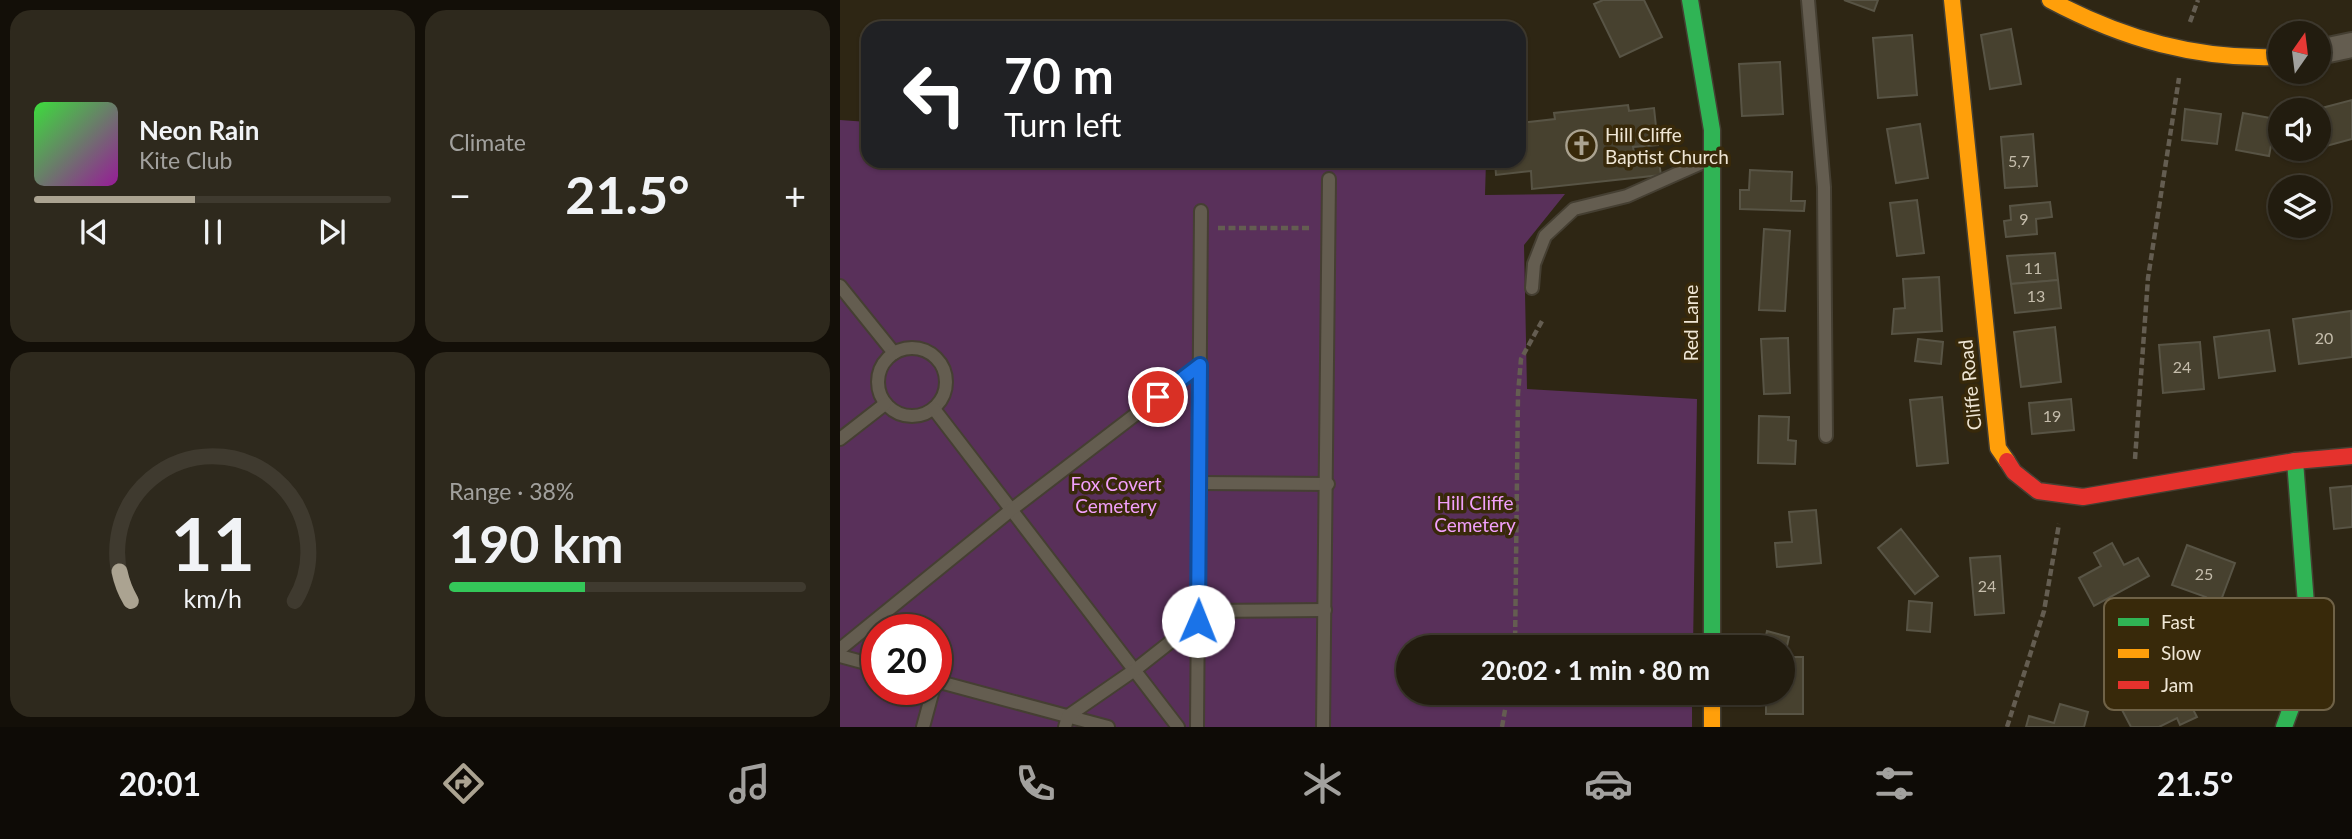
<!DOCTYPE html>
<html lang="en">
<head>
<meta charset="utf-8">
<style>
	:root { --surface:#221c0f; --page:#2e291d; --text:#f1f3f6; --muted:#a2a19e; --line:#3f3a2f; --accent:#aba391 }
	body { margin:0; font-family:Lato,sans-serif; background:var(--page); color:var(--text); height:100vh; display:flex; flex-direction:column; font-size:26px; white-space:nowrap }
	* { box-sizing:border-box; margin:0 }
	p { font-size:23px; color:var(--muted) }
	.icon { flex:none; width:38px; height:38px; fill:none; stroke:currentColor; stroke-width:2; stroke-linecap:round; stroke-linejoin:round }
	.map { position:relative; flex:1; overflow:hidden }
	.drawer { display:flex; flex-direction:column; gap:10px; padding:10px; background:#130f08; width:840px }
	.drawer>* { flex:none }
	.hud { position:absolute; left:21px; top:21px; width:665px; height:147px; border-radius:21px; box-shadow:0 2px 5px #0004,0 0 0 2px var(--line); background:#202124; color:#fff; overflow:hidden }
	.needle { width:46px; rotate:14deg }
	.controls { position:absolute; left:1428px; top:21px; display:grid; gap:14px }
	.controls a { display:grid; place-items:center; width:63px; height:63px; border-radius:50%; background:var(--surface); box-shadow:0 2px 5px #0004,0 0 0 2px var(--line); font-size:35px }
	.speed { position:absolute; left:21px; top:614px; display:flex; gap:14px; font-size:35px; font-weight:700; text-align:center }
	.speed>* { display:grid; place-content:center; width:91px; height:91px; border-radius:50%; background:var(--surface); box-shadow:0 2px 5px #0004,0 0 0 2px var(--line); line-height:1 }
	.speed .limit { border:10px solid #d22; background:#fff; color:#111 }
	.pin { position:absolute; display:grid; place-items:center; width:60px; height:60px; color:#fff; margin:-30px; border:4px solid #fff; border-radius:50%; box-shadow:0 2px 7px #0007 }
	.me { position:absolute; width:77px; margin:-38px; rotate:1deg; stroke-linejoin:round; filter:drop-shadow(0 0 5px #0008) }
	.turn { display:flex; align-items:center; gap:24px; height:147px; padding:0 28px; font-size:32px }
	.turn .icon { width:91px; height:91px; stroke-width:2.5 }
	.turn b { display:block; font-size:49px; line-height:60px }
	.big { font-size:52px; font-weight:700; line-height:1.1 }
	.drawer .tile { flex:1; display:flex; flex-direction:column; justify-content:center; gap:10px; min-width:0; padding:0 24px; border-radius:21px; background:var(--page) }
	.drawer .dial { align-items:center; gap:0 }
	.dial svg { height:182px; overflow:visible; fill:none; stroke:var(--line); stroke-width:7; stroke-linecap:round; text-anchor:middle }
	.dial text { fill:var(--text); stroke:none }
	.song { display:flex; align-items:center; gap:21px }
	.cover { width:84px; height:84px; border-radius:10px; background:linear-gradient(135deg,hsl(120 70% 55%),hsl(300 70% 35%)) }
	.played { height:7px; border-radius:4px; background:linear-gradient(90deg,var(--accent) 45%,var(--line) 45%) }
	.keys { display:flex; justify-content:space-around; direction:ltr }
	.heat { display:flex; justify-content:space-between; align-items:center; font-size:38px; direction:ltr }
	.charge { height:10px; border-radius:5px; background:linear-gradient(90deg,#34c759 38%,var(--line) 0) }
	.drawer .tiles { flex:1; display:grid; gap:10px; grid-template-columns:repeat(2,1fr) }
	.trip { position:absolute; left:556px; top:635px; width:399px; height:70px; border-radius:35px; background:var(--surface); box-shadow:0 2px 5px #0004,0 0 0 2px var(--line); font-weight:700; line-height:70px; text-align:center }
	.dock { display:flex; height:112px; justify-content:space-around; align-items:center; background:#0e0b06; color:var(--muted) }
	.dock .icon { width:49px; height:49px }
	.dock .active { color:var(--accent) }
	.dock b { font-size:32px; color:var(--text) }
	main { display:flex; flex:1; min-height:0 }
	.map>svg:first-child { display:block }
	.green { fill:#59305a; fill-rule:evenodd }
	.building { fill:#47412f; stroke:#585445; stroke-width:2 }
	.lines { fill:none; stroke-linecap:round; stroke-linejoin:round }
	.lane-casing { stroke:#453f32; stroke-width:16 }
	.street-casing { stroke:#453f32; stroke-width:28 }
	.fast-casing { stroke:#453f32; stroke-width:19 }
	.slow-casing { stroke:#453f32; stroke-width:19 }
	.jam-casing { stroke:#453f32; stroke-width:19 }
	.path { stroke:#645d51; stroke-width:4.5; stroke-dasharray:7 3.5; stroke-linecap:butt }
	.lane { stroke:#645d50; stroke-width:12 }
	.street { stroke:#645d50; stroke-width:24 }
	.fast { stroke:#30b455; stroke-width:16 }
	.slow { stroke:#ff9f0a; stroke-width:16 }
	.jam { stroke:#e5322d; stroke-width:16 }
	.route-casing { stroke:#114b97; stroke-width:18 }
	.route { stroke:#1a73e8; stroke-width:12 }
	.labels { text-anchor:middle; stroke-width:7; stroke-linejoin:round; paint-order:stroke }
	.number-label { font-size:16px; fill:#c5bdac }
	.poi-label { font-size:19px; fill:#efe6d5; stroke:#38290a; text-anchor:start }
	.street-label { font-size:19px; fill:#efe6d5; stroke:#38290a }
	.park-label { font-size:19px; fill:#f2a0fb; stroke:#38290a }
	.key { fill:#38290a; stroke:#6f6247; stroke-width:2 }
	.key-label { font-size:19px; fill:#efe6d5 }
</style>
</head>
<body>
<main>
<section class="drawer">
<div class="tiles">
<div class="tile">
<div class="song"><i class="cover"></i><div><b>Neon Rain</b><p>Kite Club</p></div></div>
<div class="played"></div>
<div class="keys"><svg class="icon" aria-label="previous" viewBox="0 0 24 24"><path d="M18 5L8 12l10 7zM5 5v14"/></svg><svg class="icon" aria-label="pause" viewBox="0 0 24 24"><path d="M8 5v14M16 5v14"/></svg><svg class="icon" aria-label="next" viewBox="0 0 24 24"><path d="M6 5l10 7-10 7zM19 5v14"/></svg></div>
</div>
<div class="tile"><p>Climate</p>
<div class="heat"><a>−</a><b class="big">21.5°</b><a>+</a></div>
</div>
<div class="tile dial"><svg viewBox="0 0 100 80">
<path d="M14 69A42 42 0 1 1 86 69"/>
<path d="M14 69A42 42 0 0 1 9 56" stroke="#aba391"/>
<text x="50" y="56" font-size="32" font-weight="700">11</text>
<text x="50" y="72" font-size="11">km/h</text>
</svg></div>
<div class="tile"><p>Range · 38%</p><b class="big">190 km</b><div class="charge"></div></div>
</div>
</section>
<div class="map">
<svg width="1512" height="727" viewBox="0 0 1512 727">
	<rect width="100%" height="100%" fill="#2e2614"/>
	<path class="green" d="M0,120L28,122V161H646L645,195L725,194L684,245L687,389L857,399L853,647L569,648V693H852V727H0ZM37,630H96V690H37Z"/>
	<g class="building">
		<path d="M763,0H804L822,37L780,57L754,4Z"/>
		<path d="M1004,0H1038L1034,11Z"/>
		<path d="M1171,29L1181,84L1150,89L1141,35Z"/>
		<path d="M1072,35L1077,95L1038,98L1033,38Z"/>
		<path d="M940,62L943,114L902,116L899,64Z"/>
		<path d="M1512,100V139L1479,148V110H1474Z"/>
		<path d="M788,105L789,111L814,108L818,145L793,147L795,158L818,155L821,175L692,189L691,171L656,175L655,161H679V123L715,119L714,113Z"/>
		<path d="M1345,109L1381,114L1377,144L1342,140Z"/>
		<path d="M1403,113L1436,119L1429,156L1396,150Z"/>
		<path d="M1080,124L1088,178L1056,183L1047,129Z"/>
		<path d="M1193,134L1197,186L1165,188L1161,137Z"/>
		<path d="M910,170L952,172L951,201H965L964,211L900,209V190H909Z"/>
		<path d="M1077,200L1084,253L1057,256L1050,203Z"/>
		<path d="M1210,202L1212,217L1196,219L1197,234L1166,237L1164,221L1171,220L1170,206Z"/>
		<path d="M924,229L950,231L945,311L919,310Z"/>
		<path d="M1215,253L1218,280L1171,284L1167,256Z"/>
		<path d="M1099,277L1102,331L1052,334L1054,309L1065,308L1063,279Z"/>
		<path d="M1218,280L1221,308L1175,313L1171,284Z"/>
		<path d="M1511,311L1512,357L1459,364L1453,319Z"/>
		<path d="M1215,327L1221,382L1181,387L1174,332Z"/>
		<path d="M1429,330L1435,371L1379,378L1374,337Z"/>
		<path d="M948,338L950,393L924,394L921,339Z"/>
		<path d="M1078,339L1103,342L1101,364L1075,361Z"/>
		<path d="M1360,342L1364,389L1323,393L1319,345Z"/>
		<path d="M1102,397L1108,463L1077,466L1070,400Z"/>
		<path d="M1231,399L1234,430L1192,434L1189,403Z"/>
		<path d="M919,416L949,417L948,440L956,441L955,464L918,463Z"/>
		<path d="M1512,486V527L1494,529L1490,488Z"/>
		<path d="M976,510L981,563L937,567L935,543L952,542L949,512Z"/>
		<path d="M1061,529L1098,576L1075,594L1038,548Z"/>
		<path d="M1272,543L1284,565L1298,558L1309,576L1254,606L1239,578L1261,566L1254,553Z"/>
		<path d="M1347,545L1395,563L1380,603L1389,607L1383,624L1360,615L1366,597L1332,585Z"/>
		<path d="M1160,556L1164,613L1135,615L1130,558Z"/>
		<path d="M1069,601L1092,603L1090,632L1067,630Z"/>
		<path d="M927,631L949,637L945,655L943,648H923Z"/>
		<path d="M943,657H963V714H926V693H943Z"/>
		<path d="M1308,670L1326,704L1345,694L1357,717L1340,725L1337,718L1319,727H1291L1271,689Z"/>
		<path d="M1220,704L1248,712L1244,727H1186L1189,716L1214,723Z"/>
	</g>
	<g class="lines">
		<defs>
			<g id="lane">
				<path d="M968,0L984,187L986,436"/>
				<path d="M0,286L54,353"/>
				<path d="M692,288L694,264L705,236L734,209L787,196L868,160"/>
				<circle cx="72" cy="382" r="34"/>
				<path d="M94,409L338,727"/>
				<path d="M0,439L45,404"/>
				<path d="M359,483L488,484"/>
				<path d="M358,611L485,610"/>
				<path d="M0,649L171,510L360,365"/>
				<path d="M0,656L37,666"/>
				<path d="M96,681L268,727"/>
				<path d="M83,727L93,690"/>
				<path d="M225,727L228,716L296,669L357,621"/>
				<path d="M357,727L361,211"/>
				<path d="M483,727L489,179"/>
			</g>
			<path id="street" d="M1479,52L1512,45"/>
			<g id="fast">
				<path d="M850,0L872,130V648"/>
				<path d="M1444,727L1470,656L1455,461"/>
			</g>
			<g id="slow">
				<path d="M1112,0L1158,448L1167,461"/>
				<path d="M1210,0C1283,39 1357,60 1440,57"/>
				<path d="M872,693V727"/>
			</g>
			<path id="jam" d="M1167,461L1174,472L1198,491L1243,497L1455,461L1512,456"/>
		</defs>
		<use href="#lane" class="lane-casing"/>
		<use href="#street" class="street-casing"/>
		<use href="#fast" class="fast-casing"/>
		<use href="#slow" class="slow-casing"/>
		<use href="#jam" class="jam-casing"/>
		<g class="path">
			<path d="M1350,22L1358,0"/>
			<path d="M378,228H470"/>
			<path d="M1295,459L1308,278L1339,78"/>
			<path d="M675,648L678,394L681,359L702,321"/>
			<path d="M662,727L668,693"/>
			<path d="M1167,727L1204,611L1219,524"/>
		</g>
		<use href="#lane" class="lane"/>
		<use href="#street" class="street"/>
		<use href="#fast" class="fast"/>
		<use href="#slow" class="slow"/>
		<use href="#jam" class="jam"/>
	</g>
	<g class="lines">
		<defs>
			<path id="route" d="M318,397L360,365L358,621"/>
		</defs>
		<use href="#route" class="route-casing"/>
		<use href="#route" class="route"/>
	</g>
	<defs>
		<symbol id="church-ring" viewBox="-11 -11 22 22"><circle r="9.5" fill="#38290a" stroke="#aba391" stroke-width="1.5"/><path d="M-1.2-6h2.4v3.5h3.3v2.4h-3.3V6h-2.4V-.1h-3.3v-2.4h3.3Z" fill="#aba391"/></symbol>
	</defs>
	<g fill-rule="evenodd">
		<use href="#church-ring" x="724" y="128" width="35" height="35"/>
	</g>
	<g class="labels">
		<g class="number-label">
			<text x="1179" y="167">5,7</text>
			<text x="1184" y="225">9</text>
			<text x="1193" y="274">11</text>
			<text x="1196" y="302">13</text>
			<text x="1484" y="344">20</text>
			<text x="1342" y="373">24</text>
			<text x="1212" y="422">19</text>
			<text x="1364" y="580">25</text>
			<text x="1147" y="592">24</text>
		</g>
		<g class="poi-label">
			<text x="765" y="142">Hill Cliffe<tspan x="765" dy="22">Baptist Church</tspan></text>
		</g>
		<g class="street-label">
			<text transform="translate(851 323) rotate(-90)" y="7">Red Lane</text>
			<text transform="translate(1130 385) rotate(-96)" y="7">Cliffe Road</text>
		</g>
		<g class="park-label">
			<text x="276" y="491">Fox Covert<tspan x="276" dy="22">Cemetery</tspan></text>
			<text x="635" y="510">Hill Cliffe<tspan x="635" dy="22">Cemetery</tspan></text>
		</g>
	</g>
	<rect x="1264" y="598" width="230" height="112" rx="10" class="key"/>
	<rect x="1278" y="618" width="31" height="8" fill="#30b455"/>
	<rect x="1278" y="649" width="31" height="9" fill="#ff9f0a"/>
	<rect x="1278" y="681" width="31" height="8" fill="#e5322d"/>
	<g class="key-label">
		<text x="1321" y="629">Fast</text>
		<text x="1321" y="660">Slow</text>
		<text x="1321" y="692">Jam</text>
	</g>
</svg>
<div class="controls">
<a><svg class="needle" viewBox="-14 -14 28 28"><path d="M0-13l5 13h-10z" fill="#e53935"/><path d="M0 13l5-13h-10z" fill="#a2a19e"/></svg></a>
<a><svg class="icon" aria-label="sound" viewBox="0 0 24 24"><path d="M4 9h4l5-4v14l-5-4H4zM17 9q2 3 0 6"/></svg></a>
<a><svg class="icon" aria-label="layers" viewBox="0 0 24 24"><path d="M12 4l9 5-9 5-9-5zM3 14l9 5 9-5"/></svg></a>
</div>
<div class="speed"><div class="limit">20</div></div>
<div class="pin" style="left:318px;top:397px;background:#d93025"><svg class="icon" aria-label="arrive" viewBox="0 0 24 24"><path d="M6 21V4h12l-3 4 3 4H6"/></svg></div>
<svg class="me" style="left:358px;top:621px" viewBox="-20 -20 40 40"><circle r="19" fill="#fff"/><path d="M0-13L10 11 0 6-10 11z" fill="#1a73e8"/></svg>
<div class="trip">20:02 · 1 min · 80 m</div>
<div class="hud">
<div class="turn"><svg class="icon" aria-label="left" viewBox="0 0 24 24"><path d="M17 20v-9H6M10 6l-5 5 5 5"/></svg><div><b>70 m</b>Turn left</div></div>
</div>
</div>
</main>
<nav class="dock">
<b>20:01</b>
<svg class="icon active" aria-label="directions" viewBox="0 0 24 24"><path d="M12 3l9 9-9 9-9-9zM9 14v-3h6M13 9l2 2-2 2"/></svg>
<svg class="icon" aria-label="music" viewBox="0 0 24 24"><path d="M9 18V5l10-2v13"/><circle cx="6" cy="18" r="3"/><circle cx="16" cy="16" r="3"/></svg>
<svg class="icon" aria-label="phone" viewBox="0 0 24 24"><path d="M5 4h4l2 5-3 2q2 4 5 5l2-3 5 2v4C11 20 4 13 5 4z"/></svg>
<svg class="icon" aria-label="climate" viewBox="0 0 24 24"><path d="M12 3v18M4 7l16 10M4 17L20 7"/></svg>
<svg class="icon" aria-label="car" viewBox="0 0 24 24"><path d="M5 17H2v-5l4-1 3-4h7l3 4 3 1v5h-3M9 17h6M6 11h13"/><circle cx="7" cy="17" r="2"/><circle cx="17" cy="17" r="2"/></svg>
<svg class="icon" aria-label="filters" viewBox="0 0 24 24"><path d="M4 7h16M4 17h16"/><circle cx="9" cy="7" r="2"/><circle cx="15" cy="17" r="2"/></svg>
<b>21.5°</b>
</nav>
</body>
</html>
